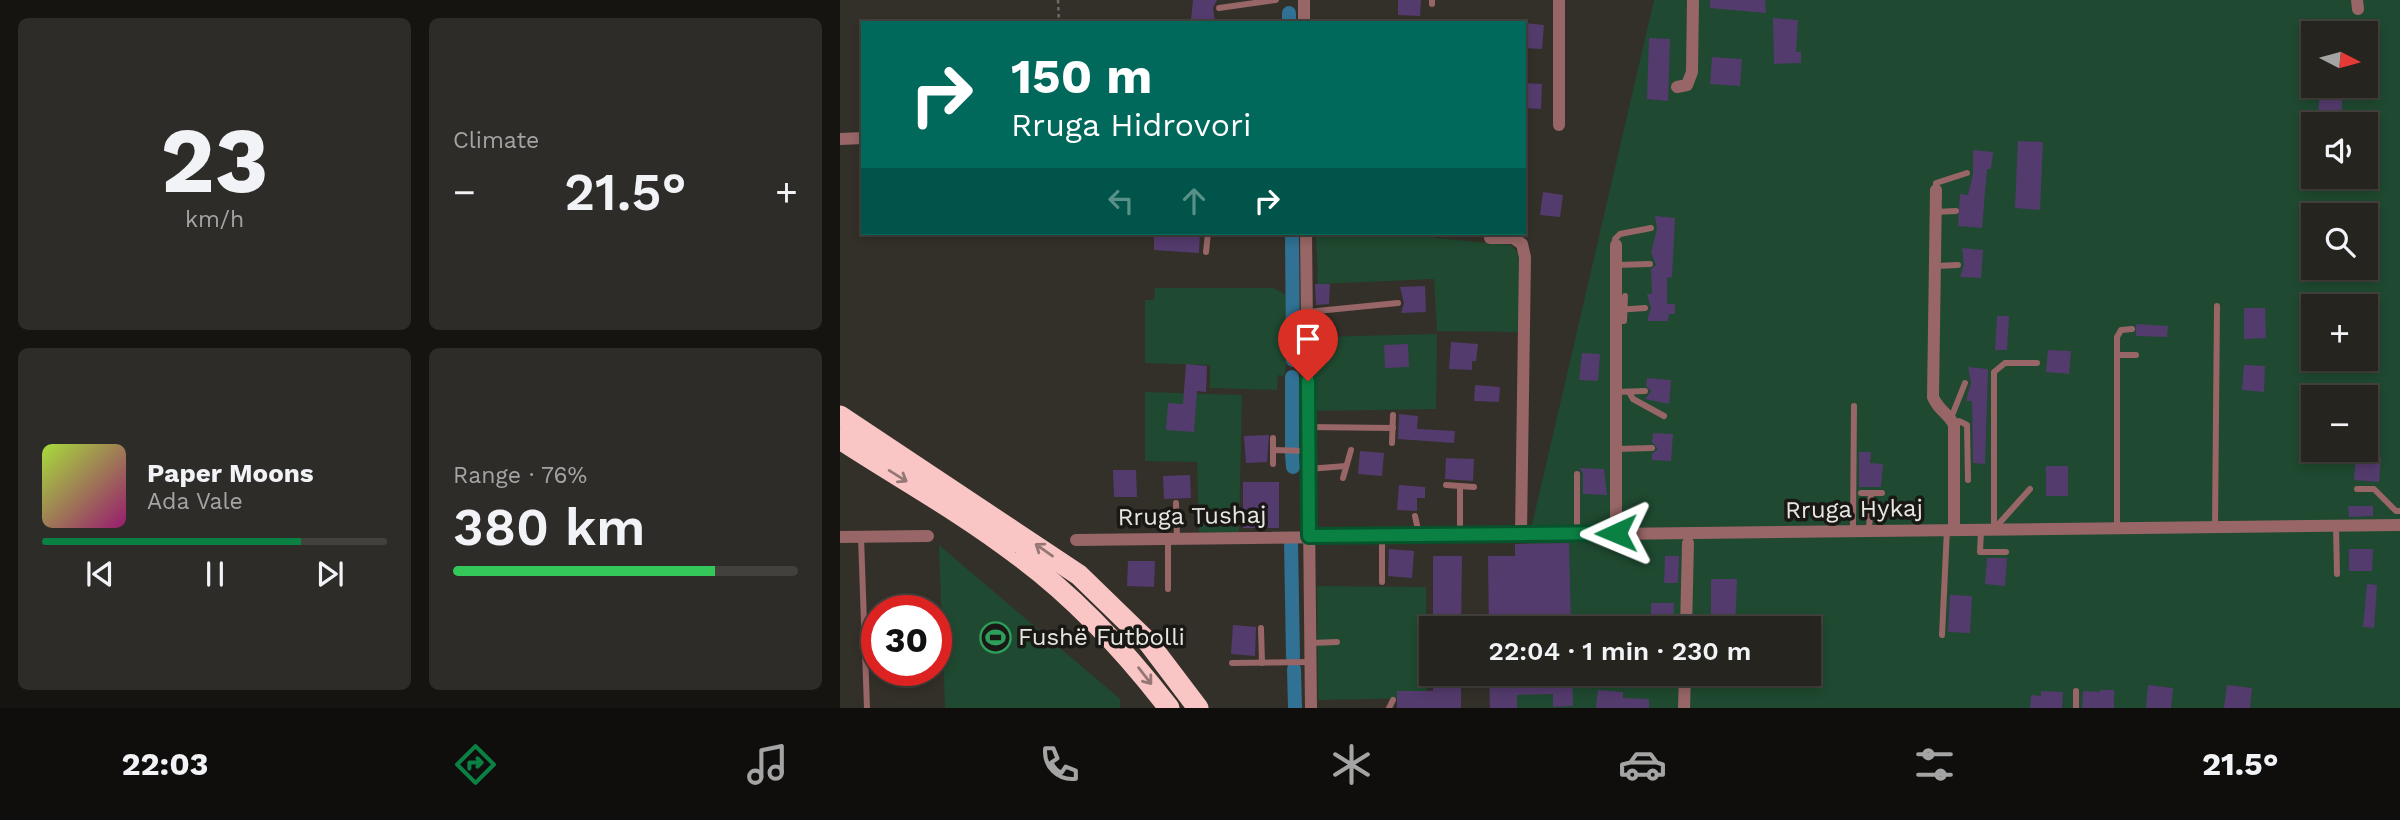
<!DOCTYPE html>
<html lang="en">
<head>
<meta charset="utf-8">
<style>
	:root { --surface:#26241f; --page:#2e2c28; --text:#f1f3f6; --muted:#a4a4a4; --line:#42413d; --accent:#0b8043 }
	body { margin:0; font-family:"Work Sans",sans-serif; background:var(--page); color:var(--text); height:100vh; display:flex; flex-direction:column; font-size:26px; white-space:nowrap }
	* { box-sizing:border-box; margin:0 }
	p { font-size:23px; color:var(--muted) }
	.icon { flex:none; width:38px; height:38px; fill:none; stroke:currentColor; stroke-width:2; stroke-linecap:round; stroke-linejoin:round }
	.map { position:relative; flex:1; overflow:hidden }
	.details { display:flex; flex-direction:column; gap:18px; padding:18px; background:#151411; width:840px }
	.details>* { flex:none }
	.hud { position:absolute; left:21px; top:21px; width:665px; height:214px; border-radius:0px; box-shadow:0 4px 10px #0003,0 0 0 2px var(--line); background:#00695c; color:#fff; overflow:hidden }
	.needle { width:46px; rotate:96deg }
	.fabs { position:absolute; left:1461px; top:21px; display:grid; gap:14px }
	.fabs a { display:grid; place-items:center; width:77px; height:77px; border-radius:0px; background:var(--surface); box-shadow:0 4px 10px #0003,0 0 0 2px var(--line); font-size:35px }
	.speed { position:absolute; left:21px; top:595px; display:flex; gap:14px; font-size:35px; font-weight:700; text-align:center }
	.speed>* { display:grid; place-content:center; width:91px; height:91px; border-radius:50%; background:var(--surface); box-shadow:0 4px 10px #0003,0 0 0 2px var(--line); line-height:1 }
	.speed .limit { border:10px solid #d22; background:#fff; color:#111 }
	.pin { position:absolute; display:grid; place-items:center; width:60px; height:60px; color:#fff; margin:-72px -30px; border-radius:50% 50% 50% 0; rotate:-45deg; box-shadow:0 0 7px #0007 }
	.pin .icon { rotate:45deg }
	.me { position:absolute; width:77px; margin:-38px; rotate:269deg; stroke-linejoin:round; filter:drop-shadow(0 0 5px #0008) }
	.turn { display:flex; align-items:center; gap:24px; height:147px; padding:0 35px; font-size:32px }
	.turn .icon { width:91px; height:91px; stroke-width:2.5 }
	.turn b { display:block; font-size:49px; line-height:60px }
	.lanes { display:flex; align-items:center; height:66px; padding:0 35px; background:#0003; justify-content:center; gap:35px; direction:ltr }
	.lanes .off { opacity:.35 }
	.big { font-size:52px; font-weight:600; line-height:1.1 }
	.details .card { flex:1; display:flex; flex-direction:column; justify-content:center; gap:10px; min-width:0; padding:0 24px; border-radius:10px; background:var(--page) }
	.details .dial { align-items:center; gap:0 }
	.dial b { font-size:91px; line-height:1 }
	.song { display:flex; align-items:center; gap:21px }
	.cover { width:84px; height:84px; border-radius:10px; background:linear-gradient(135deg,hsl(80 70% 55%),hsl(320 70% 35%)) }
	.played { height:7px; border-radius:4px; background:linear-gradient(90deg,var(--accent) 75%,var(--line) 75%) }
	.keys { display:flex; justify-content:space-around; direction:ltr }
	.heat { display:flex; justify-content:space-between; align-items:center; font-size:38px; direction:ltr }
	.charge { height:10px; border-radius:5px; background:linear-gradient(90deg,#34c759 76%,var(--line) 0) }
	.details .tiles { flex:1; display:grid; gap:18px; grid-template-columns:repeat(2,1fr) }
	.trip { position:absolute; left:579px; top:616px; width:402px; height:70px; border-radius:0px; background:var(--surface); box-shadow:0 4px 10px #0003,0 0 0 2px var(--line); font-weight:600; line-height:70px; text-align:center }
	.menu { display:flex; height:112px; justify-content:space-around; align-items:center; background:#0f0e0c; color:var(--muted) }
	.menu .icon { width:49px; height:49px }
	.menu .current { color:var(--accent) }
	.menu b { font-size:32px; color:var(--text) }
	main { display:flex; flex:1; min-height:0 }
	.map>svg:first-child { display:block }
	.green { fill:#1f4930; fill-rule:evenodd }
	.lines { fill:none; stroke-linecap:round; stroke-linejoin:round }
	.canal { stroke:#307194; stroke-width:14 }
	.building { fill:#543b6d }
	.path { stroke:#6e6c66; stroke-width:2.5; stroke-dasharray:3.5 3.5; stroke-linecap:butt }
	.lane { stroke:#986666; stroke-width:6 }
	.street { stroke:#986666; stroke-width:12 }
	.highway { stroke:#f9c6c5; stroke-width:21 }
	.oneway { stroke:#957876 }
	.route-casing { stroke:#07532c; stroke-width:18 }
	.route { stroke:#0b8043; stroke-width:12 }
	.labels { text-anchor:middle; stroke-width:7; stroke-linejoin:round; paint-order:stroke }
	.street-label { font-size:24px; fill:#e7e6e1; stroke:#1a1815 }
	.poi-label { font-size:24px; fill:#e7e6e1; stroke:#1a1815; text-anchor:start }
</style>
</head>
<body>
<main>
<section class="details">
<div class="tiles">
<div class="card dial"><b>23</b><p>km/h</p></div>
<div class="card"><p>Climate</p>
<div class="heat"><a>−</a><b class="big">21.5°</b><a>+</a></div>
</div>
<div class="card">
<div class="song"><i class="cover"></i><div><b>Paper Moons</b><p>Ada Vale</p></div></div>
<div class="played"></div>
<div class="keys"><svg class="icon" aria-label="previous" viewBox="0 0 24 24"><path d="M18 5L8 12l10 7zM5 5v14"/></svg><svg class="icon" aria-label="pause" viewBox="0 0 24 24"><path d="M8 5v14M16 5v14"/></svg><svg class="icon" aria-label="next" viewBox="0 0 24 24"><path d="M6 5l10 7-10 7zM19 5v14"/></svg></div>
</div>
<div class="card"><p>Range · 76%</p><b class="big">380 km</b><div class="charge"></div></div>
</div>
</section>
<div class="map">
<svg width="1560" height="708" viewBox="0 0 1560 708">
	<rect width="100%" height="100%" fill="#333029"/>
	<g class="green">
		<path d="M814,0H1560V708H650L658,674H970V628H668ZM1474,33H1526V86H1474ZM1474,124H1526V177H1474ZM1474,215H1526V268H1474ZM1474,306H1526V359H1474ZM1474,397H1526V450H1474Z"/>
		<path d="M476,233H594L595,238L671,245L679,254L680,332L597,331L594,279L478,284Z"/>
		<path d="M315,288H433L445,294L447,361L444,376L438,375L437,390L370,388V365L305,363V300H314Z"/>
		<path d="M597,334L596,409L475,411L476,337Z"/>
		<path d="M305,392L402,395L399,533L359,532L357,462L305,461Z"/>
		<path d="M99,545L280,699V708H105Z"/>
		<path d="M477,586L586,587L587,698L478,700Z"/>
	</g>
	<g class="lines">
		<g class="canal">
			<path d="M449,23V13"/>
			<path d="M452,233L453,360"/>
			<path d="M452,447V377"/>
			<path d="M452,455L453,467"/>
			<path d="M451,541L453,657"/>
			<path d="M454,669L455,708"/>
		</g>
	</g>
	<g class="building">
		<path d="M353,0H377L373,8L375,22L351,20Z"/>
		<path d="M558,0H581L580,16L558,15Z"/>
		<path d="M870,0H925L926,13L870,8Z"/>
		<path d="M933,18L958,20L956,52H961V63L934,64Z"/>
		<rect x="1485" y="20" width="18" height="11"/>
		<path d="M684,23L704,25L702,49L684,48Z"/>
		<path d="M809,38L830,39L828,101L807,99Z"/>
		<path d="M872,57L902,59L900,86L870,84Z"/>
		<path d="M684,83L702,84L701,109L684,108Z"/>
		<path d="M1480,90L1503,91L1501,116L1478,115Z"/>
		<path d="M1178,141L1203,142L1200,210L1175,208Z"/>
		<path d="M1133,150L1153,152L1151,169H1147L1142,228L1118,226L1120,194L1128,195L1133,174Z"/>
		<path d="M703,192L723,195L720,217L700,215Z"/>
		<path d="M815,216L835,218L832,277L827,278V304H835V314H829L828,321H807L811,308L807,294H812L811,269L816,265L811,252L817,229Z"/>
		<path d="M314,233H360L359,253L314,250Z"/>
		<path d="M1122,248L1143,250L1141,278L1120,277L1124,265Z"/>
		<path d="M475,284H490L489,304L476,305Z"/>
		<path d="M585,286L586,312L561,313L564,303L560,287Z"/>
		<path d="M1404,308H1425L1426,338L1404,339Z"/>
		<path d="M1157,316H1169L1167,350H1155Z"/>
		<path d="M1296,324L1328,326L1327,337L1296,336Z"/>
		<path d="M611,342L638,344L636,361H632V370L609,369Z"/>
		<path d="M568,344L569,367L545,368L544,345Z"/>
		<path d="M1208,350L1231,351L1229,374L1206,372Z"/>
		<path d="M742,353L760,354L758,381L739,380Z"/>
		<path d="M346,364L367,366L366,392L357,391L354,432L326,430L328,403L343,404Z"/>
		<path d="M1404,365L1425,366L1424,392L1402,390Z"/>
		<path d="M1128,367L1148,369L1145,464L1133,463L1132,401H1126L1131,383Z"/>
		<path d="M807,378L831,380L829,404L805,399L811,391L806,386Z"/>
		<path d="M635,385L660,387L659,402L634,401Z"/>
		<path d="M559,414L578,416L577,429L615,431L614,443L558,439Z"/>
		<path d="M813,433L833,434L831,461L812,460V454L818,449L812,442Z"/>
		<path d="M429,435L427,462L406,463L404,436Z"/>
		<path d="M520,451L544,453L542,476L518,474Z"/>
		<path d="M1019,452H1031L1030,463L1043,464L1041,487H1019Z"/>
		<path d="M1516,455L1541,457L1539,482L1514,480Z"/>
		<path d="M606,458L634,459L633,481L605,479Z"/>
		<rect x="1206" y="466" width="22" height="30"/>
		<path d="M739,468L764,469L767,495L743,494V473Z"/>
		<path d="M273,470H296L297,497H274Z"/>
		<path d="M350,475L351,498L324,499L323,476Z"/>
		<rect x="403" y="482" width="36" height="46"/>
		<path d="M559,485L585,487V498H577V511L557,510Z"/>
		<path d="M1508,506H1533V516L1509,517Z"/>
		<path d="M729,543L731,628H649L648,556H675V544Z"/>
		<path d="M549,549L574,551L572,578L548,576Z"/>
		<path d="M1509,549H1533L1532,571H1509Z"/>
		<path d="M593,556H622L621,628H593Z"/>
		<path d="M825,556H839L838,583H824Z"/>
		<path d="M1147,558H1167L1165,586L1145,584Z"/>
		<path d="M288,561H315L314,587L287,586Z"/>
		<path d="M871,579H897L895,628H871Z"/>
		<path d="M1527,584L1537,585L1534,628L1523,627Z"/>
		<path d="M1110,595L1132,596L1130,633L1108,632Z"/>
		<path d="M811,603H834L833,624H811Z"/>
		<path d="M393,625L416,627L415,656L391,654Z"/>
		<path d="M62,670H84L86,683L64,686Z"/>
		<path d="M593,674H621V708H557V691H593Z"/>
		<path d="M649,674H732L733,706L713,707V694L677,695V708H650Z"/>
		<path d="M1308,685L1333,688L1331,708H1306Z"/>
		<path d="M1387,685L1412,688L1410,708H1384Z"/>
		<path d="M758,690L783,692V698L809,699V708H756Z"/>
		<path d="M1260,690H1274V708H1242L1243,691L1260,692Z"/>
		<path d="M1201,691L1223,692L1222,708H1190L1191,695L1201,696Z"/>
	</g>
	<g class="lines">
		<path class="path" d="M218,0L219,23"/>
		<g class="lane">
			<path d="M592,4V0"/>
			<path d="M379,8L436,0"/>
			<path d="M1096,190V183L1127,173"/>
			<path d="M1095,212L1116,211"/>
			<path d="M776,245L775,239L780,234L811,228"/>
			<path d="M366,252L368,233"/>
			<path d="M776,265L810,264"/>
			<path d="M1095,266L1118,265"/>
			<path d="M776,310L805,308"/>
			<path d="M467,312L558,303"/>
			<path d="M784,321L785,296"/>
			<path d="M1277,355H1296"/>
			<path d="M776,392L805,391"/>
			<path d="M789,392L793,399L824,416"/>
			<path d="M1111,418L1125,383"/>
			<path d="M1114,425L1119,421L1127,425L1128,480"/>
			<path d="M468,427L553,428"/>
			<path d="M552,443L553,415"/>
			<path d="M776,449L812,448"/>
			<path d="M433,450L468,451"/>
			<path d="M433,464V438"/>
			<path d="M468,469L506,466"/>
			<path d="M737,474V533"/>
			<path d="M503,478L511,450"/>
			<path d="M606,485L634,487"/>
			<path d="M620,486V534"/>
			<path d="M1517,489H1534L1556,511H1560"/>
			<path d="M1021,493H1042"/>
			<path d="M336,503L337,537"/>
			<path d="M575,516L579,534"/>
			<path d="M1496,526L1497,574"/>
			<path d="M1375,527L1377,306"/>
			<path d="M1155,528L1190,489"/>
			<path d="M1277,528V337L1281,330L1292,329"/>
			<path d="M1154,529V372L1165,363H1197"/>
			<path d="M1013,530L1014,406"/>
			<path d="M1029,530L1031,493"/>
			<path d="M1141,530L1140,552H1166"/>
			<path d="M542,535V582"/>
			<path d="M21,537L27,708"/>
			<path d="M328,589V538"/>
			<path d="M421,628L422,663"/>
			<path d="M1102,635L1107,529"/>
			<path d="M471,643L497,642"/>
			<path d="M392,663L470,662"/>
			<path d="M1236,691V708"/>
			<path d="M549,708L553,700"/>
		</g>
		<g class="street">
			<path d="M464,0V23"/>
			<path d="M1517,0L1518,9"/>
			<path d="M837,87L847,85L852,72L853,0"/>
			<path d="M719,125V0"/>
			<path d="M0,139L23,138"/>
			<path d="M1096,190L1093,397C1098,410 1109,414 1114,425V529"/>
			<path d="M466,233L471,708"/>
			<path d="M650,238H673L682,244L685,257L681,533"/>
			<path d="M776,245V533"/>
			<path d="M0,537L88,536"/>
			<path d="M236,540L1560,525"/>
			<path d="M846,628L848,543"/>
			<path d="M844,708L845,674"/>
		</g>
		<g class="highway">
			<path d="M0,416L239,575L308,642L358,708"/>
			<path d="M0,439C58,477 120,511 175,553C234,596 285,651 329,708"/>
		</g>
	</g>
	<defs><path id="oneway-shaft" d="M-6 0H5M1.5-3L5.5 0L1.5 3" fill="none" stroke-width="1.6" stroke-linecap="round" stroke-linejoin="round" transform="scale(1.75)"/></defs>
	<g class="oneway">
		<use href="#oneway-shaft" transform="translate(58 476) rotate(32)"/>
		<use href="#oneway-shaft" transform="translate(204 550) rotate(-145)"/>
		<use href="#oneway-shaft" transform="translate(305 676) rotate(52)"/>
	</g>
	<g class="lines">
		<defs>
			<path id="route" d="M468,381L469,536L776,533"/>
		</defs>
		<use href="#route" class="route-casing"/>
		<use href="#route" class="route"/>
	</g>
	<defs>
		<symbol id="stadium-ring" viewBox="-11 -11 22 22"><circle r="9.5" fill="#1a1815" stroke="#2e9e5b" stroke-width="1.5"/><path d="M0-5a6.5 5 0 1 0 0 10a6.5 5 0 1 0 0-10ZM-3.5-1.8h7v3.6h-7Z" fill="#2e9e5b"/></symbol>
	</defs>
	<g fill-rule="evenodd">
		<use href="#stadium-ring" x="138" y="620" width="35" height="35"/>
	</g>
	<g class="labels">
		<g class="street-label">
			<text transform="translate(1014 509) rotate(-1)" y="8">Rruga Hykaj</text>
			<text transform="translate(352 516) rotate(-1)" y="8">Rruga Tushaj</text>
		</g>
		<g class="poi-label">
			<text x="178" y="645">Fushë Futbolli</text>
		</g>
	</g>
</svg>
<div class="fabs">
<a><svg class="needle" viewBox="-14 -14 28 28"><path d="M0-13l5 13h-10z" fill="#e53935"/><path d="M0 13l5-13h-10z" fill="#a4a4a4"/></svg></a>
<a><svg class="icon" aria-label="sound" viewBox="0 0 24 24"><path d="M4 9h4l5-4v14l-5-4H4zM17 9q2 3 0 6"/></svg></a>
<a><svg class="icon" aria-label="search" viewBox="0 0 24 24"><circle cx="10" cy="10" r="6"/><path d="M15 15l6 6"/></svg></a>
<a>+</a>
<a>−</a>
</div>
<div class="speed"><div class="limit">30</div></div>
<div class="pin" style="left:468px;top:381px;background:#d93025"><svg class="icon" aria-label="arrive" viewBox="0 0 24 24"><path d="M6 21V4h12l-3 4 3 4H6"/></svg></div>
<svg class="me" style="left:776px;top:533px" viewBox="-20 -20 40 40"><path d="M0-17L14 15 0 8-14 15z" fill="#0b8043" stroke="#fff" stroke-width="4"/></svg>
<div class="trip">22:04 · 1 min · 230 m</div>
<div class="hud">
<div class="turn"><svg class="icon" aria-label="right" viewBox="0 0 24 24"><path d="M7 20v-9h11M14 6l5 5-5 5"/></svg><div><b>150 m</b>Rruga Hidrovori</div></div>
<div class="lanes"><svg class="icon off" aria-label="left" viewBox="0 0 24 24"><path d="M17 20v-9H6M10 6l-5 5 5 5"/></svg><svg class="icon off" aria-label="ahead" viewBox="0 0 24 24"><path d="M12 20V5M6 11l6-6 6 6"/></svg><svg class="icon" aria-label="right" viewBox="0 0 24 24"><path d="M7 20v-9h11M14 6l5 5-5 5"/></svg></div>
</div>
</div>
</main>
<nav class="menu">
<b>22:03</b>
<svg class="icon current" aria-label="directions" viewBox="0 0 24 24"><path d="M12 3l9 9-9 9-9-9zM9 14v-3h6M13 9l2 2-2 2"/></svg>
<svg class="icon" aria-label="music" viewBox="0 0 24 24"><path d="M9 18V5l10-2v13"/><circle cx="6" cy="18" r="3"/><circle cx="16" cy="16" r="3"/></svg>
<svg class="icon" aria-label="phone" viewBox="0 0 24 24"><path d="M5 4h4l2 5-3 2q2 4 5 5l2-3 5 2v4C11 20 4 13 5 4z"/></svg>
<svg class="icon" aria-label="climate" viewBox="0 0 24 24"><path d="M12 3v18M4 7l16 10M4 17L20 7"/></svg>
<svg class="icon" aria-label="car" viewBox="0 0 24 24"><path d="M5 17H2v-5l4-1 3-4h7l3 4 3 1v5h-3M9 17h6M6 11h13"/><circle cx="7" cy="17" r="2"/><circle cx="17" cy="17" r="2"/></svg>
<svg class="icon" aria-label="filters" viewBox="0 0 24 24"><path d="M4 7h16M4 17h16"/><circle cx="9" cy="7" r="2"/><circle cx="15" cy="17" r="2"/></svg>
<b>21.5°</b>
</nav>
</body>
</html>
